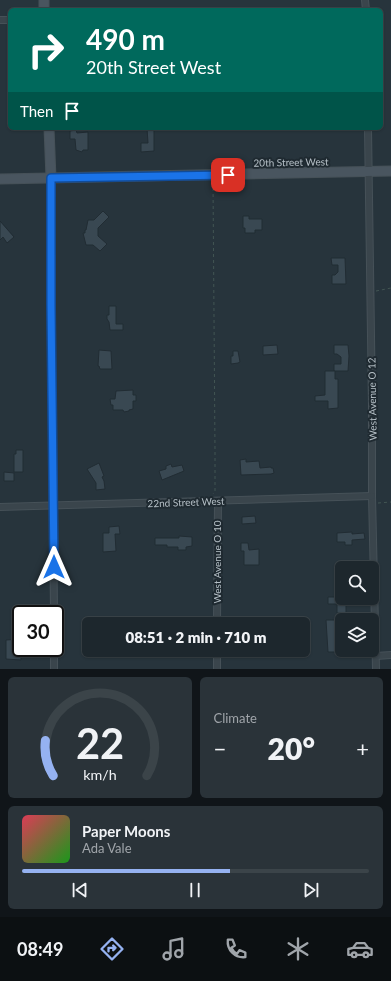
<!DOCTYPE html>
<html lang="en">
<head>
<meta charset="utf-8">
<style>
	:root { --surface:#1d272d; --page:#2a3339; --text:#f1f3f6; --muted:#a0a5aa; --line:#3b4449; --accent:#95b2f1 }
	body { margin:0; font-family:Lato,sans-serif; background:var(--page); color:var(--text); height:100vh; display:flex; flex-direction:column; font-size:15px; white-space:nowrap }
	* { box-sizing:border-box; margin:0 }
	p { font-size:13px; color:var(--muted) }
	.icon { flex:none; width:22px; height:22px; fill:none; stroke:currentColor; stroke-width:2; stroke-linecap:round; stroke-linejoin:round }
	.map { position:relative; height:669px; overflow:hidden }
	.sheet { display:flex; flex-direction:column; gap:8px; padding:8px; background:#101519; flex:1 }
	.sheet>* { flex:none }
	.hud { position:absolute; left:8px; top:8px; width:375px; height:122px; border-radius:6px; box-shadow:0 1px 3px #0004,0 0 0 1px var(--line); background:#00695c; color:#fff; overflow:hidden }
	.controls { position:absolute; left:335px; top:561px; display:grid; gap:8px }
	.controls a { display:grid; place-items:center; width:44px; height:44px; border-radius:6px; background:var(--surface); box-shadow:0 1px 3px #0004,0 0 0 1px var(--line); font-size:20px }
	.speed { position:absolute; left:12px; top:605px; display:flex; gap:8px; font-size:20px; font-weight:700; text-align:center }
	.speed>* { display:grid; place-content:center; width:52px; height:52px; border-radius:50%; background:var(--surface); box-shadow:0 1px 3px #0004,0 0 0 1px var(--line); line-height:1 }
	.speed .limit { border:2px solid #111; border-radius:6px; background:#fff; color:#111 }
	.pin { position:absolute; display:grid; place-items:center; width:34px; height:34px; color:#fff; margin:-17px; border-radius:8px; box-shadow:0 2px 6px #0006 }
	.me { position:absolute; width:44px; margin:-22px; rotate:0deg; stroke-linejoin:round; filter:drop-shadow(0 0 3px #0008) }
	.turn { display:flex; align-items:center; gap:14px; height:84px; padding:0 12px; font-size:18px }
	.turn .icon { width:52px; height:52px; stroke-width:2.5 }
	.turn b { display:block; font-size:28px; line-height:34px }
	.then { display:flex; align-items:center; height:38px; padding:0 12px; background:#0003; gap:8px; font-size:15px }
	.big { font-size:30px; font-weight:800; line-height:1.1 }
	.sheet .tile { flex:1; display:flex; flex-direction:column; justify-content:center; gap:6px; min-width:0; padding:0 14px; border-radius:6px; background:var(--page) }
	.sheet .dial { align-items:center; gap:0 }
	.dial svg { height:104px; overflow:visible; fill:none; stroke:var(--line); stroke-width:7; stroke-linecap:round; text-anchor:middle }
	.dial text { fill:var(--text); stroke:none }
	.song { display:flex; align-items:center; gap:12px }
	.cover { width:48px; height:48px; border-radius:6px; background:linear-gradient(135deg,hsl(350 70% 55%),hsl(120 70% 35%)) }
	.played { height:4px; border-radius:2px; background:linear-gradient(90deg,var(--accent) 60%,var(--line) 60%) }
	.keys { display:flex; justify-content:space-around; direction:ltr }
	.heat { display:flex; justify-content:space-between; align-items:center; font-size:22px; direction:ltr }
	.sheet .tiles { flex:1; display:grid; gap:8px; grid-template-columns:1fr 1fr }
	.tile:last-child { grid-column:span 2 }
	.trip { position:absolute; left:82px; top:617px; width:228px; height:40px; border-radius:6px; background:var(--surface); box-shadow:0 1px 3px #0004,0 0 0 1px var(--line); font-weight:800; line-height:40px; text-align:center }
	.tab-bar { display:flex; height:64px; justify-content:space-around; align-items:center; background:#0c1012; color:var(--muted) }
	.tab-bar .icon { width:28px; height:28px }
	.tab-bar .active { color:var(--accent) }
	.tab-bar b { font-size:18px; color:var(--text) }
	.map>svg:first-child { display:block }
	.building { fill:#394852; stroke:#212c33 }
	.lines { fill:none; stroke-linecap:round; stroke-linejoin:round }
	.street-casing { stroke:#465158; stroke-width:8 }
	.secondary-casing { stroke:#465158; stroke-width:11 }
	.path { stroke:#425553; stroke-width:1; stroke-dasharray:3 3; stroke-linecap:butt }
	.street { stroke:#3a454c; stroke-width:6 }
	.secondary { stroke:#49555f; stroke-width:9 }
	.route-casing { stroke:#114b97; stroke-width:10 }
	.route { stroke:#1a73e8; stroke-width:7 }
	.labels { text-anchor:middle; stroke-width:4; stroke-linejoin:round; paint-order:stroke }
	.street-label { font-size:10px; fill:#b6c0c7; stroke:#1f2a31 }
</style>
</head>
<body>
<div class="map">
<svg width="391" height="669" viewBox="0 0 391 669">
	<rect width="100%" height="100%" fill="#27343c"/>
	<g class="building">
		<path d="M147,128H154V151L141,152V143H148Z"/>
		<path d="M76,130L77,133L88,132V150H83L82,152L76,150L75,139H70V131Z"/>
		<path d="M103,211L109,217L98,228V236L107,244L100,251L93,245H86L83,233H85V230H86L88,220H94Z"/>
		<path d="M243,216H249V219H262V230H255V233H245V228H243Z"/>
		<path d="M0,221L14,237L7,243L3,237L0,240Z"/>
		<path d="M331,258H345L346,284H332V275H335L338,272V265H332Z"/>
		<path d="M109,306H116V324H123V330H110L109,322L107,319V315H109Z"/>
		<path d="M277,345L278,354L263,355V346Z"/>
		<path d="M334,345H348L349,356L348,371H334V364H341V357L337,354H334Z"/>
		<path d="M99,350L111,351L112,369H100L99,366H98Z"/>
		<path d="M233,351H238L240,362L238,363L231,364V356H233Z"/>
		<path d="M325,371H335V379H338V408L328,409V401H315V396L325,395Z"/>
		<path d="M133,390V395H136V401H133V409L129,410V411L124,412L123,410H113V405H111L110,399H115L116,391Z"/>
		<path d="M16,450H23V472H14V454H16Z"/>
		<path d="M246,459V462L259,461L260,468L271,467V468H273L274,473L271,474L241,475L240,460Z"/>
		<path d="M99,463L104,476L102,477L104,481L105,489L96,490V483L87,469Z"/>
		<path d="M171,464L172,467L182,465L184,471L162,480L159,471L166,469V466Z"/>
		<path d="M4,472L14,473V481H4Z"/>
		<path d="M255,516L256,523L242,524V517Z"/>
		<path d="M119,526L120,534H115L116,551L103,552V533H109V527Z"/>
		<path d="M352,532V534L364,533L365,539L352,540V545H345V542H337V533Z"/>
		<path d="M179,536L192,537V546L186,547V550H178V547H167V545H155V538H179Z"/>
		<path d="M241,543H248L249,550L259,549V565H244V551H241Z"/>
		<path d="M337,584H342V598H350V603H346V613H337V604H328V597H337Z"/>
		<path d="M326,620H337L338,632H342V652H328Z"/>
		<path d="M21,639V660L6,659V640Z"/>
	</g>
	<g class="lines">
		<defs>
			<g id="street">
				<path d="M365,0L366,10"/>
				<path d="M0,20H10"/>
				<path d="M368,128L372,405V496L376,669"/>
				<path d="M51,178V305L54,614"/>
				<path d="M0,507L372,496"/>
				<path d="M217,624L218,501"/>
				<path d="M54,648V669"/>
				<path d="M376,656L391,655"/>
				<path d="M217,669V650"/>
			</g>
			<g id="secondary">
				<path d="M44,0V10"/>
				<path d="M49,128L51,178"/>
				<path d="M0,179L391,171"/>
			</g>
		</defs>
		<use href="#street" class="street-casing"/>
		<use href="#secondary" class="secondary-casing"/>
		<g class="path">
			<path d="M213,182L215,451V491L213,494"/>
			<path d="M376,291L391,288"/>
			<path d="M378,503L391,502"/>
		</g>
		<use href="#street" class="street"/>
		<use href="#secondary" class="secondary"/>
	</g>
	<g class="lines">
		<defs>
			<path id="route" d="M54,567L51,305V178L228,175"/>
		</defs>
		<use href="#route" class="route-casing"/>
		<use href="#route" class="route"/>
	</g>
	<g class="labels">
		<g class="street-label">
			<text transform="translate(291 162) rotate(-1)" y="4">20th Street West</text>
			<text transform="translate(372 399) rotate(-91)" y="4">West Avenue O 12</text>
			<text transform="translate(186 502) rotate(-2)" y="4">22nd Street West</text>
			<text transform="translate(217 562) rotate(-90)" y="4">West Avenue O 10</text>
		</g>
	</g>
</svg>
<div class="controls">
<a><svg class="icon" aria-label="search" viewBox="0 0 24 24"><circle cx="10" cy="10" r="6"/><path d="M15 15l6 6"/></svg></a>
<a><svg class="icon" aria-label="layers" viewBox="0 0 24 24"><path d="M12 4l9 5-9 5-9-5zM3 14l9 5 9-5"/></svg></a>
</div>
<div class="speed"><div class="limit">30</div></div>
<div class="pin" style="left:228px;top:175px;background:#d93025"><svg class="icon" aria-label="arrive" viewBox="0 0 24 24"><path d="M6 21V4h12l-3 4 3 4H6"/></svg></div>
<svg class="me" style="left:54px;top:567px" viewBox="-20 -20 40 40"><path d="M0-17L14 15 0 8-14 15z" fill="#1a73e8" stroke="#fff" stroke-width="4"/></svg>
<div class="trip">08:51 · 2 min · 710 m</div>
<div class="hud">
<div class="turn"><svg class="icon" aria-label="right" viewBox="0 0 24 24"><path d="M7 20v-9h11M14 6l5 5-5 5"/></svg><div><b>490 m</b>20th Street West</div></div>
<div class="then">Then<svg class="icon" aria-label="arrive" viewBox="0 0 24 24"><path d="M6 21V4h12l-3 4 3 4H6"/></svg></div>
</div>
</div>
<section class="sheet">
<div class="tiles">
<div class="tile dial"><svg viewBox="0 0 100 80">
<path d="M14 69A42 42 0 1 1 86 69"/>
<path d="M14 69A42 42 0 0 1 8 42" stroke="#95b2f1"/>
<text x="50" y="56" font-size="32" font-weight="700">22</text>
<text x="50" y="72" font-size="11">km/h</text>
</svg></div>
<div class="tile"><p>Climate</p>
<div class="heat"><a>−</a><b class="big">20°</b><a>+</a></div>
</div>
<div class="tile">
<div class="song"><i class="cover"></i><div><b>Paper Moons</b><p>Ada Vale</p></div></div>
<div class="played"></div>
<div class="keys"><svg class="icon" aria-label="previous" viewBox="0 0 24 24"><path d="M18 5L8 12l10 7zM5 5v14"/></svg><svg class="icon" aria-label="pause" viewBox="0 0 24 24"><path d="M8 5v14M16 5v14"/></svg><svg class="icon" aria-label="next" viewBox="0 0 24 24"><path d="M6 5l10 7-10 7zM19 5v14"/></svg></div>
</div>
</div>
</section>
<nav class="tab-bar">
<b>08:49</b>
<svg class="icon active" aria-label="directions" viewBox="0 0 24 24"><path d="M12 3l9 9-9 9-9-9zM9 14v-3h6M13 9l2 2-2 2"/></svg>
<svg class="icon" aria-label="music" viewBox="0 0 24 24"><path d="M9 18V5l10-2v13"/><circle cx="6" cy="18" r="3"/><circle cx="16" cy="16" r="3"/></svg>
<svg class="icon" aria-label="phone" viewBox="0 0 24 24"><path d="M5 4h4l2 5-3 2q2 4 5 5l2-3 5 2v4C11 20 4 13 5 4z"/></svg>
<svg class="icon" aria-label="climate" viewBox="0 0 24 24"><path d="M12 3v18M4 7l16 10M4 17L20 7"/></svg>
<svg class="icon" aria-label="car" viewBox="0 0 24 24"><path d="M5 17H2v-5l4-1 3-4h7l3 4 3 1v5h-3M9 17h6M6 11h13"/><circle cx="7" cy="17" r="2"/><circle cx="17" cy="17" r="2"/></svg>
</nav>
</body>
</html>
